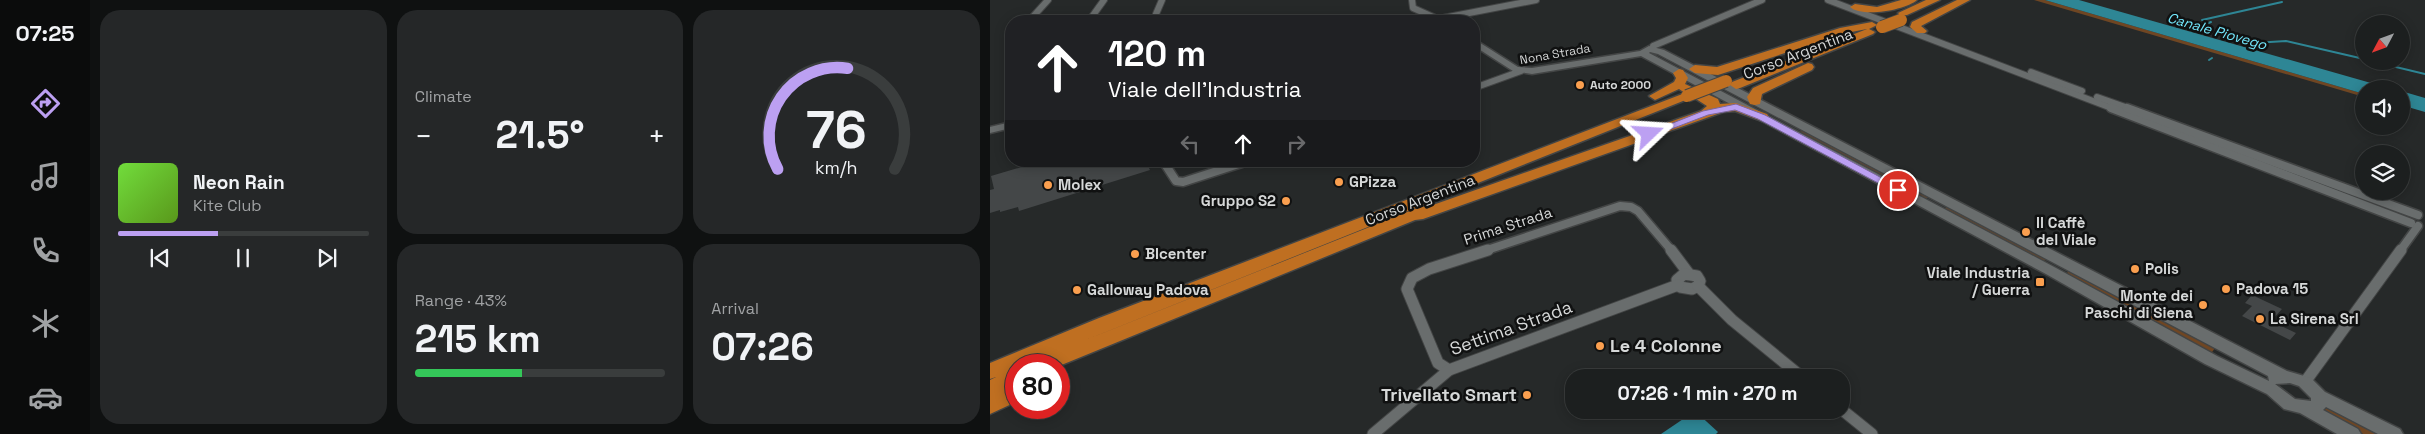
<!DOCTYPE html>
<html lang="en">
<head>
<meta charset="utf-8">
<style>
	:root { --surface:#1c1f1f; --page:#252728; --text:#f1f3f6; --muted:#a0a2a4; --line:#3a3d3d; --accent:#bca0f2 }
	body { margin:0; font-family:"Space Grotesk",sans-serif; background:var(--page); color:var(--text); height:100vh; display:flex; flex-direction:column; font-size:19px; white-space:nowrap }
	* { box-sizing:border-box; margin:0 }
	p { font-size:16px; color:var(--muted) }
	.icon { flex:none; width:28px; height:28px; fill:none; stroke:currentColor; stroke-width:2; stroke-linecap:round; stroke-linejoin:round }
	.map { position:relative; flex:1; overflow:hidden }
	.panel { display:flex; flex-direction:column; gap:10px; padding:10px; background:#0f1111; width:900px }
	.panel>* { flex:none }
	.guide { position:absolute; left:15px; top:15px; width:475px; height:152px; border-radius:20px; box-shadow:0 2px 12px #0003,0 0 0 1px var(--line); background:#202124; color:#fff; overflow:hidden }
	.needle { width:32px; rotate:229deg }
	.buttons { position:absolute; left:1365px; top:15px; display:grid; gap:10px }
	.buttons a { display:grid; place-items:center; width:55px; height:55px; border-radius:50%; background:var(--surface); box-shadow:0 2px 12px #0003,0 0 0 1px var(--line); font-size:25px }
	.speed { position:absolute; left:15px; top:354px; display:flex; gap:10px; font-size:25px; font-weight:700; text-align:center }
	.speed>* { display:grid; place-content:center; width:65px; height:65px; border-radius:50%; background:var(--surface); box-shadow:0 2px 12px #0003,0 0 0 1px var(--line); line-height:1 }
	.speed .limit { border:8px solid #d22; background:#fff; color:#111 }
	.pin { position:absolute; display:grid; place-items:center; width:42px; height:42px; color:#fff; margin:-21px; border:2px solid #fff; border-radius:50%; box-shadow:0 1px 5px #0007 }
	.me { position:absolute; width:55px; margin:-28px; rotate:70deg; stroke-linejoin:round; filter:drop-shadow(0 0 4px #0008) }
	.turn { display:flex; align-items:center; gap:18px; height:105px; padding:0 20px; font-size:22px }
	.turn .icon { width:65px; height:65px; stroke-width:2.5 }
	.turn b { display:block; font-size:35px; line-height:42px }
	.lanes { display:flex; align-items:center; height:48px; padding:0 20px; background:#0003; justify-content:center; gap:25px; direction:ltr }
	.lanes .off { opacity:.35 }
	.big { font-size:38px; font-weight:700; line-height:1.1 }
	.panel .widget { flex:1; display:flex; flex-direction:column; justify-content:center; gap:8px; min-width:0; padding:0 18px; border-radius:20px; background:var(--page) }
	.panel .dial { align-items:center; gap:0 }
	.dial svg { height:130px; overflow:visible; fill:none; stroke:var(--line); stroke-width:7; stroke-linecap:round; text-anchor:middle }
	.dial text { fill:var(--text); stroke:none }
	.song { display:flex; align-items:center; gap:15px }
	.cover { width:60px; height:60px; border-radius:8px; background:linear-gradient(135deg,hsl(100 70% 55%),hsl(90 70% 35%)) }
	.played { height:5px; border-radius:2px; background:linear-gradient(90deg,var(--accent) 40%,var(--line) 40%) }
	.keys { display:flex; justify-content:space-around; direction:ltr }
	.heat { display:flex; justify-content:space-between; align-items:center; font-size:28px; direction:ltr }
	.charge { height:8px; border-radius:4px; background:linear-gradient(90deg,#34c759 43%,var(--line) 0) }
	.panel .tiles { flex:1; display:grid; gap:10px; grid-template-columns:repeat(3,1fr) }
	.widget:first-child { grid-row:span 2 }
	.trip { position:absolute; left:575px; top:369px; width:285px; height:50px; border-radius:20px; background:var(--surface); box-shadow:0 2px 12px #0003,0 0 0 1px var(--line); font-weight:700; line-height:50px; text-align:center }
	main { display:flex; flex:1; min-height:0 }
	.tab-bar { display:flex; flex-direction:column; width:90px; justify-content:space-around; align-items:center; background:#0b0c0c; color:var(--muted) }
	.tab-bar .icon { width:35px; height:35px }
	.tab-bar .current { color:var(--accent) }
	.tab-bar b { font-size:22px; color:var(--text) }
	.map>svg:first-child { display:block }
	.green { fill:#6f4623 }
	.water { fill:#2e8695 }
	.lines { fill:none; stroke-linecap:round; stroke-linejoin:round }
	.stream { stroke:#2e8695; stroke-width:2 }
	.building { fill:#444748 }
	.street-far2-casing { stroke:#434545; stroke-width:8 }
	.street-far1-casing { stroke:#434545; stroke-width:11 }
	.street-casing { stroke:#434545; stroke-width:13 }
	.secondary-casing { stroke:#434545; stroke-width:3 }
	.highway-casing { stroke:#434545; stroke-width:3 }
	.street-far2 { stroke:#696d6d; stroke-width:6 }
	.street-far1 { stroke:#696d6d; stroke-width:8 }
	.street { stroke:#696d6d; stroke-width:11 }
	.secondary { fill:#696d6d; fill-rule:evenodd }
	.highway { fill:#bf6f21; fill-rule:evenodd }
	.highway-bridge-casing { stroke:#434545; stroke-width:14; stroke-linecap:butt }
	.highway-bridge { stroke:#bf6f21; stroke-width:12 }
	.route { fill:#bca0f2; stroke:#7a689d }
	.poi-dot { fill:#fa9f4f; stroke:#101111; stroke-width:2 }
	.labels { text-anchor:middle; stroke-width:5; stroke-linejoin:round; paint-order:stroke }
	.far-street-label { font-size:12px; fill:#d6d8d8; stroke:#101111 }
	.far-poi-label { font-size:12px; font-weight:bold; fill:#d6d8d8; stroke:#101111; text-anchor:start }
	.far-water-label { font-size:14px; font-style:italic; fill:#73e7fc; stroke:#101111 }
	.street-label { font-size:15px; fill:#d6d8d8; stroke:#101111 }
	.poi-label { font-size:15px; font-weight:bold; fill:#d6d8d8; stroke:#101111; text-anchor:start }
	.near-street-label { font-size:18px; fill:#d6d8d8; stroke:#101111 }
	.near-poi-label { font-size:18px; font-weight:bold; fill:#d6d8d8; stroke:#101111; text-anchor:start }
</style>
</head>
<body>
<main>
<nav class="tab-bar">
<b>07:25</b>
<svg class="icon current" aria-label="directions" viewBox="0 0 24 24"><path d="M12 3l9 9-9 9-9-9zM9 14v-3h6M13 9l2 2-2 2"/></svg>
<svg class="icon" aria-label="music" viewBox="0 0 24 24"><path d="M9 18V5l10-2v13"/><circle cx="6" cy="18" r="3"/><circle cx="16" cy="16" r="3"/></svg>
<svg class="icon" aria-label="phone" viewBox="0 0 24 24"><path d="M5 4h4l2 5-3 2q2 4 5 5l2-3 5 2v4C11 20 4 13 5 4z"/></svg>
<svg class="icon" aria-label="climate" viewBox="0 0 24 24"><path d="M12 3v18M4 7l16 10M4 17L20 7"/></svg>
<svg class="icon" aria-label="car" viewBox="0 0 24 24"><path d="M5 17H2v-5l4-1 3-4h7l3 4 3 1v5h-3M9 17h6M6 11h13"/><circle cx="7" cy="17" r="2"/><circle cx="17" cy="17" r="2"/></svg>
</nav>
<section class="panel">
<div class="tiles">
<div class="widget">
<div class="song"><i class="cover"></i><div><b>Neon Rain</b><p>Kite Club</p></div></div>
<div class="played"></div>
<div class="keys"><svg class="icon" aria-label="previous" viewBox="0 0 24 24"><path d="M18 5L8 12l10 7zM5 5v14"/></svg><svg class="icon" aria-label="pause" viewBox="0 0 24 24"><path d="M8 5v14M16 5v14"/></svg><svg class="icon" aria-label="next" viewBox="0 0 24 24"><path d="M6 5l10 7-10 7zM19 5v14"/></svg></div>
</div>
<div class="widget"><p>Climate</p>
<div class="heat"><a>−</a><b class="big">21.5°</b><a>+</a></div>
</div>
<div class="widget dial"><svg viewBox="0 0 100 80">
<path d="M14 69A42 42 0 1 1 86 69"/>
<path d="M14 69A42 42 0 0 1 57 7" stroke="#bca0f2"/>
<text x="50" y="56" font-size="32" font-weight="700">76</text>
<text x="50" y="72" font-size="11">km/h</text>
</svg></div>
<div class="widget"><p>Range · 43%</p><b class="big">215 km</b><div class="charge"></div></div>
<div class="widget"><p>Arrival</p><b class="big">07:26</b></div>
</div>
</section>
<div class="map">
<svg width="1435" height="434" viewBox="0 0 1435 434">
	<rect width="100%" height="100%" fill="#262929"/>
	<g class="green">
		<path d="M1044,0H1055L1374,94V97Z"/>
		<path d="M815,130L940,197L933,199L809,132Z"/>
		<path d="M957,206L1057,259L1056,260L1053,261L954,210Z"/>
		<path d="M1079,271H1083L1225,348L1220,355L1076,274Z"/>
		<path d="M1338,407L1394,434H1373L1330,411Z"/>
	</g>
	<g class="water">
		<path d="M1055,0H1089L1402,89H1374V94Z"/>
		<path d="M1411,91L1435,98V112L1411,105Z"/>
		<path d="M705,411L728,432L726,434H671Z"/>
	</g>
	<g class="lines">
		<g class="stream">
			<path d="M1212,20L1292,2"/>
			<path d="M1216,24L1221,22"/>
			<path d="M1264,43L1296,41L1374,59"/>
			<path d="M1219,60L1222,58"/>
			<path d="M1381,61L1435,74"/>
		</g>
	</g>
	<g class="building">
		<path d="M52,161H155L160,170L29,211L28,207L10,212V210L0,213V190L4,189L1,176Z"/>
		<path d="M1262,295L1292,309L1281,321L1306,333L1300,340L1252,316L1262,306L1255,303Z"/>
	</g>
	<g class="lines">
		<defs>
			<g id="street-far2">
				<path d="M422,0L423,8L452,21"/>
				<path d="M838,0L1124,109"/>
				<path d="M166,14L172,0"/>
				<path d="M101,18L114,0"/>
				<path d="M448,19L546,0"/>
				<path d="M39,21L58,0"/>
				<path d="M663,49V46L772,0"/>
				<path d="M1041,72L1092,91"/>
				<path d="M484,88L531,71"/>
				<path d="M1107,97L1141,109"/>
			</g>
			<g id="street-far1">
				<path d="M1121,108L1421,223"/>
				<path d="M1137,108L1428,215"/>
				<path d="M173,161L186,181L193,182L258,161"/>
				<path d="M494,251L630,206L641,207L648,211L682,251"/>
				<path d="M1410,251L1428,226"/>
			</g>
			<g id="street">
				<path d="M681,250L699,274"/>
				<path d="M694,274L707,276L710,281L708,286L702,289L690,287L687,280Z"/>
				<path d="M708,286L742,320L813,378"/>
				<path d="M459,370L448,363L417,289L422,278L439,269L498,250"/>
				<path d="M1315,382L1411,250"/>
				<path d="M851,409L882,434"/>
				<path d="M383,434L459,370L688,285"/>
			</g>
			<g id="secondary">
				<path d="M484,39L528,67L542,68L650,51L659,46L674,50L1297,371L1321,378L1335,392L1410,429L1413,434H1388L1336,407L1333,410L1368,429L1371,434H1347L1310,413L1294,409L1277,394L1215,364L1056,274L651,56L542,74L523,71L484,46ZM660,52L668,54L1278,376L1279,381L1227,356L1066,268L659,53ZM1300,383L1309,386L1321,398V401L1305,399L1285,384Z"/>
				<path d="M21,122V128L0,133V127Z"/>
			</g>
			<g id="highway">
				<path d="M911,0H927C916,10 872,18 860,7L865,4L887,7Z"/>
				<path d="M936,0H950L917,15H909L908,13Z"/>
				<path d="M967,0H980L931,26L937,31L935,33H927L920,27L922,22Z"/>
				<path d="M882,22L887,25L879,29L885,32L883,34L750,88L746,89L740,85L742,82L877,29L856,33L728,75L705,73L699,69L705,65L727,67L850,28Z"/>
				<path d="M818,63L822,64L824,67L822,70L772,94L770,104L765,105L760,104L757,97L763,88Z"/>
				<path d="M689,69L693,70L698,78L695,84L728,99L730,104L746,103L777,114L779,117L772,121L745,111L733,112L433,219L425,220L69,366L42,365L44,361L34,365H26V402L0,414V380L6,377L0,379V363L109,318L695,93L689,89L665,100L659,96L684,82L686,78L683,73ZM703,97L717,106L711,111L440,206L430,207L83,345Z"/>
			</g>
		</defs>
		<use href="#street-far2" class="street-far2-casing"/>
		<use href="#street-far1" class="street-far1-casing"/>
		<use href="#street" class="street-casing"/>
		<use href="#secondary" class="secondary-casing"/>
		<use href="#highway" class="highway-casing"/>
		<use href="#street-far2" class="street-far2"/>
		<use href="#street-far1" class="street-far1"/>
		<use href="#street" class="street"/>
		<use href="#secondary" class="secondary"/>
		<use href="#highway" class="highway"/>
		<defs>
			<g id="highway-bridge">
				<path d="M892,27L911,20"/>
				<path d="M697,96L736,81"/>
			</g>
		</defs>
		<use href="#highway-bridge" class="highway-bridge-casing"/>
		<use href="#highway-bridge" class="highway-bridge"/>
	</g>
	<path class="route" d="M746,104L775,115L914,190L908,193L905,192L768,119L745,110L718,115L663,136L655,134L713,111Z"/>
	<g class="poi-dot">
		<circle cx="590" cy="85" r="5"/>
		<circle cx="349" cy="182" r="5"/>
		<circle cx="58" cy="185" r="5"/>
		<circle cx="296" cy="201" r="5"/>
		<circle cx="1036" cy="232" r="5"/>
		<circle cx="145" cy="254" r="5"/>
		<circle cx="1145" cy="269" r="5"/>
		<rect x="1045" y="277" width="10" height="10" rx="2.5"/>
		<circle cx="1236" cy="289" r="5"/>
		<circle cx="87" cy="290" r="5"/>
		<circle cx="1213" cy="305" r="5"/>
		<circle cx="1270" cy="319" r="5"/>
		<circle cx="610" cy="346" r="5"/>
		<circle cx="537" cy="395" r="5"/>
	</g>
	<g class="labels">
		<g class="far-street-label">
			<text transform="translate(565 54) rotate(-10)" y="4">Nona Strada</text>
		</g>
		<g class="far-poi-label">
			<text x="600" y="89">Auto 2000</text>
		</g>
		<g class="far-water-label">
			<text transform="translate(1227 31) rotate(16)" y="5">Canale Piovego</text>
		</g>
		<g class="street-label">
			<text transform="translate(808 54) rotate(-21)" y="5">Corso Argentina</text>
			<text transform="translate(430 200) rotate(-21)" y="5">Corso Argentina</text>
			<text transform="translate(518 226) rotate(-18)" y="5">Prima Strada</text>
		</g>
		<g class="poi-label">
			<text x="359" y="187">GPizza</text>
			<text x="68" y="190">Molex</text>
			<text x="286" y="206" text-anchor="end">Gruppo S2</text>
			<text x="1046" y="228">Il Caffè<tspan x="1046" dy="17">del Viale</tspan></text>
			<text x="155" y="259">BIcenter</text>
			<text x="1155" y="274">Polis</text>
			<text x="1040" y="278" text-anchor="end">Viale Industria<tspan x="1040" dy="17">/ Guerra</tspan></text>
			<text x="1246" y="294">Padova 15</text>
			<text x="97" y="295">Galloway Padova</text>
			<text x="1203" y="301" text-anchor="end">Monte dei<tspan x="1203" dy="17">Paschi di Siena</tspan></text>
			<text x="1280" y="324">La Sirena Srl</text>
		</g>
		<g class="near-street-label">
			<text transform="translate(521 328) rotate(-20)" y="6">Settima Strada</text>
		</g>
		<g class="near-poi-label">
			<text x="620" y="352">Le 4 Colonne</text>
			<text x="527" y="401" text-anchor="end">Trivellato Smart</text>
		</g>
	</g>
</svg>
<div class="buttons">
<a><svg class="needle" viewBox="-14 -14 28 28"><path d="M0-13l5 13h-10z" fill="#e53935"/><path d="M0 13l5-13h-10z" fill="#a0a2a4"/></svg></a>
<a><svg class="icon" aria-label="sound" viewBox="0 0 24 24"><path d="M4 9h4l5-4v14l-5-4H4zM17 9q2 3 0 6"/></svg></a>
<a><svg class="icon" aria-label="layers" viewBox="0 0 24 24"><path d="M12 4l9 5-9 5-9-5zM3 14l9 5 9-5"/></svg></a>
</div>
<div class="speed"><div class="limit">80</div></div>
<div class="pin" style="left:908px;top:190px;background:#d93025"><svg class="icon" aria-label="arrive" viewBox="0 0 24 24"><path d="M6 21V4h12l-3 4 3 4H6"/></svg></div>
<svg class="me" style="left:659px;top:134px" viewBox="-20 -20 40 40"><path d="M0-17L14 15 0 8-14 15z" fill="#bca0f2" stroke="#fff" stroke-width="4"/></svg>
<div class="trip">07:26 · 1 min · 270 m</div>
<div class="guide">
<div class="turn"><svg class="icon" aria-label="ahead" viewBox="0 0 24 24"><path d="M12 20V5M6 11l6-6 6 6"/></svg><div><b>120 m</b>Viale dell'Industria</div></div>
<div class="lanes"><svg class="icon off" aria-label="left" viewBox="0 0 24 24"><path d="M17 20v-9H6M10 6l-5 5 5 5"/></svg><svg class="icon" aria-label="ahead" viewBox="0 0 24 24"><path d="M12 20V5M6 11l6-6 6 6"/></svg><svg class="icon off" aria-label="right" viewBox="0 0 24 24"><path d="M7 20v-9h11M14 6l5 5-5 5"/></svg></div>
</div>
</div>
</main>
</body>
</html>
